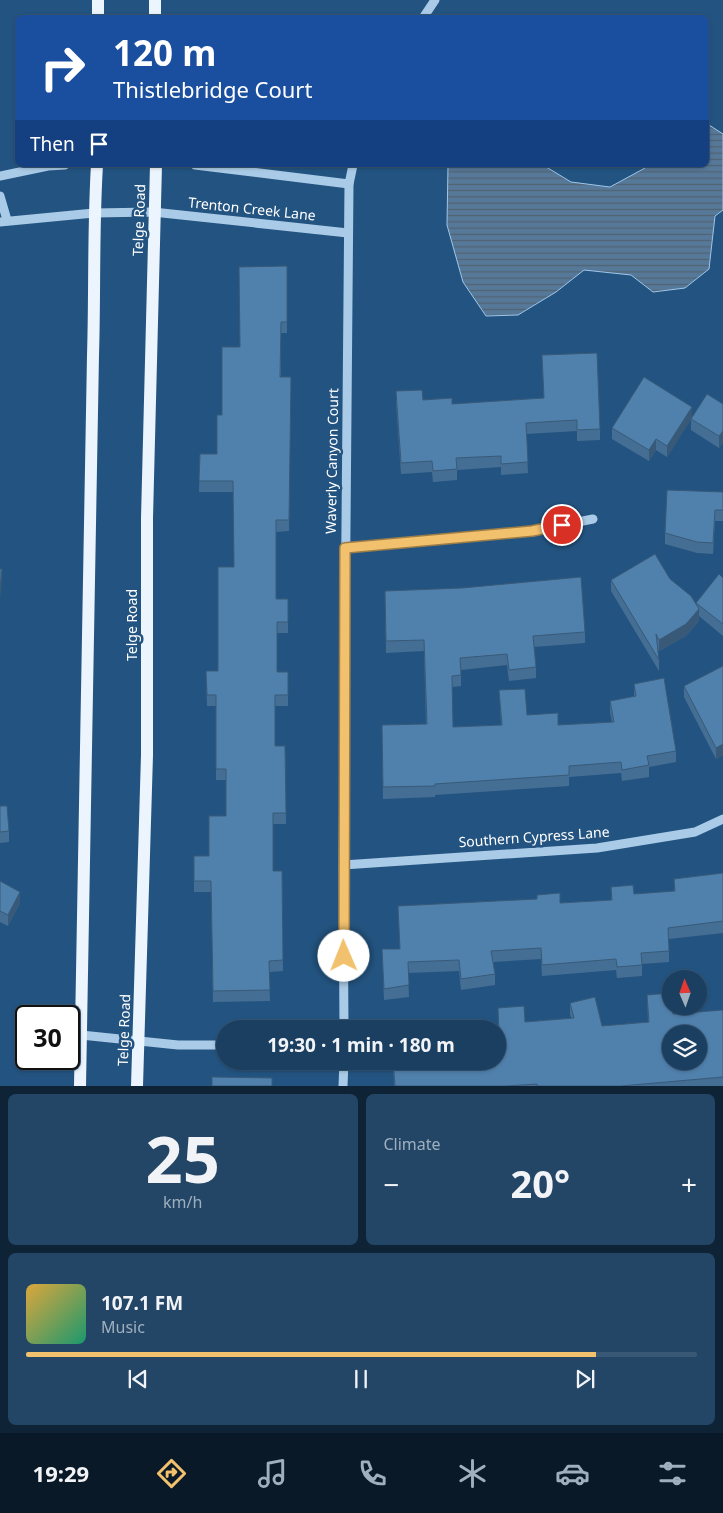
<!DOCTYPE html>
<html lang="en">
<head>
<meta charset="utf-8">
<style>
	:root { --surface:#1a3f61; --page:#234667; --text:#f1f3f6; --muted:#9fafbd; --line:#385876; --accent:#f2c16d }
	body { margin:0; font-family:"Noto Sans",sans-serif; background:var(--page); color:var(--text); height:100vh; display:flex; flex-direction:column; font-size:19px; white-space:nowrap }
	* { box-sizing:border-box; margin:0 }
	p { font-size:16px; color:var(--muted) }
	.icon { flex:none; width:28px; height:28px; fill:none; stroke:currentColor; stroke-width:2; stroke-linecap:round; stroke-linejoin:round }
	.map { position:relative; height:1086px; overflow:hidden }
	.side { display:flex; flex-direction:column; gap:8px; padding:8px; background:#0e2335; flex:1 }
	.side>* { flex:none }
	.hud { position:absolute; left:15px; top:15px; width:694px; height:152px; border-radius:8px; box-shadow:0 1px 4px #0004,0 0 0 1px var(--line); background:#1a4fa0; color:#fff; overflow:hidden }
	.needle { width:32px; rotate:358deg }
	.tools { position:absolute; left:662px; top:970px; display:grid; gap:10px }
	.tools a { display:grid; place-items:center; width:45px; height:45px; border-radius:50%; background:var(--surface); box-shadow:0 1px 4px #0004,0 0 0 1px var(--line); font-size:25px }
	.speed { position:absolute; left:15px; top:1005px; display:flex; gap:10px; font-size:25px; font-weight:700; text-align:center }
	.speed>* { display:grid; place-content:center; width:65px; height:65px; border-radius:50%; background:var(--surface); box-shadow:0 1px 4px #0004,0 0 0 1px var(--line); line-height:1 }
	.speed .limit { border:2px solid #111; border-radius:8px; background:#fff; color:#111 }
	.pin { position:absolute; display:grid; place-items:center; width:42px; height:42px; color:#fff; margin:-21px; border:2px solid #fff; border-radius:50%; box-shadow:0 1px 5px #0007 }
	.me { position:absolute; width:55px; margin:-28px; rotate:359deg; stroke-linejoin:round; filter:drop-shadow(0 0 4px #0008) }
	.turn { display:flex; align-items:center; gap:18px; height:105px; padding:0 15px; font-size:22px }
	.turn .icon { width:65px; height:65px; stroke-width:2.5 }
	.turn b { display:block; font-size:35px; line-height:42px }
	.then { display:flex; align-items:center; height:48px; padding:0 15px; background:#0003; gap:10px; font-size:19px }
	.big { font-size:38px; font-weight:700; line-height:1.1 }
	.side .card { flex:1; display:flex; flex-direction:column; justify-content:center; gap:8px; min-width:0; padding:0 18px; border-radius:8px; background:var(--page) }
	.side .dial { align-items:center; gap:0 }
	.dial b { font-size:65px; line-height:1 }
	.song { display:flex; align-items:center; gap:15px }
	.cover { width:60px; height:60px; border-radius:8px; background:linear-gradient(135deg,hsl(40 70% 55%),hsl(160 70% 35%)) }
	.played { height:5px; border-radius:2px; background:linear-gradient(90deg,var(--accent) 85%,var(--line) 85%) }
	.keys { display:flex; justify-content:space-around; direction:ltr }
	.heat { display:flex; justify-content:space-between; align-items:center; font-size:28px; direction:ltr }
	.side .tiles { flex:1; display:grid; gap:8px; grid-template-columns:1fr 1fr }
	.card:last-child { grid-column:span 2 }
	.trip { position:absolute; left:216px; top:1020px; width:290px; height:50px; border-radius:25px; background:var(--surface); box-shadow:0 1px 4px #0004,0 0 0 1px var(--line); font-weight:700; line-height:50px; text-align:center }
	.tab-bar { display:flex; height:80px; justify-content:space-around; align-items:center; background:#0a1927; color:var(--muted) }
	.tab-bar .icon { width:35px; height:35px }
	.tab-bar .active { color:var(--accent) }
	.tab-bar b { font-size:22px; color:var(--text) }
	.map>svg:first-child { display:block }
	.water { fill:url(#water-rules); stroke:#9ec6e8 }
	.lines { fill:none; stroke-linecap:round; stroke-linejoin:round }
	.minor { stroke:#aacbe7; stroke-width:9 }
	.major { stroke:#ecf4fd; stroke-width:12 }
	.wall { fill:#456e94 }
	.shaded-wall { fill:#385a78 }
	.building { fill:#5080ac; stroke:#385a78; fill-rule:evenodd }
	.route-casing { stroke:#9d7d47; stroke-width:12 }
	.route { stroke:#f2c16d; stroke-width:9 }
	.labels { text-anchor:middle; stroke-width:5; stroke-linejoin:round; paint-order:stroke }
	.street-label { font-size:14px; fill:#fff; stroke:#235481 }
</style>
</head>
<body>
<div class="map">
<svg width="723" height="1086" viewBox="0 0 723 1086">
	<defs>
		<pattern id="water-rules" width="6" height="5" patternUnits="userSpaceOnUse" patternTransform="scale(1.25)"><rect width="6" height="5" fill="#567899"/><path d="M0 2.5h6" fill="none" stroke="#516272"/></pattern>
	</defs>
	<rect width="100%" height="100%" fill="#235481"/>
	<path class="water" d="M706,123L723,134V210L715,216L709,269L685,288L653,292L631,275L584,270L556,292L518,315L486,316L463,282L447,225L448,165H543L571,182L610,187L645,168L647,165H706Z"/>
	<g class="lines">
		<g class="minor">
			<path d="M423,18L435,0"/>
			<path d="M195,165L349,184"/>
			<path d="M0,176L48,166L65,165"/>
			<path d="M0,196L7,220"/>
			<path d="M0,222L94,213L153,212L348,233"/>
			<path d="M345,548L532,531L593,519"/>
			<path d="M343,865L597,848L695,832L723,819"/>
			<path d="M344,1029L343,865L349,184L353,165"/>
			<path d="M81,1035L178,1045H225"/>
			<path d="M343,1086L344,1061"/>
		</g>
		<g class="major">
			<path d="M98,18V0"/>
			<path d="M155,18V0"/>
			<path d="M80,1086C85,842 87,598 93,355C95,291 93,228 97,165"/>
			<path d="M137,1086L147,755V518L156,165"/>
		</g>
	</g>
	<g class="wall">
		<path d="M287,266V333H281V377H291L289,531L276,532V599H288V633H277V672H288V706H275V746H285L286,824H273V871H282L283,971L269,972L270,1001L213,1002L211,892H194V856H209L226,816V780H216V706H207L206,671H218L234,567L233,492H199L200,454H217L222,415Z"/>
		<path d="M542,355L600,429V440L577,441V431L526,434L528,473L501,475V467L457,470V480L433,482L432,472L401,474L396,403V391L423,400L452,404L544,398Z"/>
		<path d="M723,404V442L719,448L691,430V419L667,457L656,450L649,461L612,439V428L692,418Z"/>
		<path d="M723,492V521H715L713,554L697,553L665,544V533Z"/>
		<path d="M723,578V636L699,616V621L686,636L659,651L657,648L659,660V671L611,591V580L670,579L696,604V603Z"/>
		<path d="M385,591L585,632V643L534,647L536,667V678L509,681L507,665L461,670V686L452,687L453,727L501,725L499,690L527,715L558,725L612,722L610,712V701L634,697V684L676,751V762L649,767V777L622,781L621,773L569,777V786L435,795V797L383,799L382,725L426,724L424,651L386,653Z"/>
		<path d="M723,666V755L716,759L684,697V686Z"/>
		<path d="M0,806L9,831V842L0,843Z"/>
		<path d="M723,873V933L669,939V962L642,964V976L617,978L616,970L542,976L541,959L493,962L495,974V985L461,990L459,971L408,973L409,997L384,1000L382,949H400L398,906L560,903L611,900V887L634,894L674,891V879Z"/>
		<path d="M0,881L20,903L8,926L0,922Z"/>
		<path d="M647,995L673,1014L723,1010V1086H394L393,1061H498V1008L525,1022L571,1018L570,1014V1003L602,1026L648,1022Z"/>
	</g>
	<g class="shaded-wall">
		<path d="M692,407V418L667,457V446Z"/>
		<path d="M723,431V442L719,448V436Z"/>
		<path d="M656,439V450L649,461V450Z"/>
		<path d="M2,569V580L0,600V589Z"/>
		<path d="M699,609V621L686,636L659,651V640Z"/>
		<path d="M723,744V755L716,759V748Z"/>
		<path d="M20,892V903L8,926V915Z"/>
	</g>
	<g class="building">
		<path d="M287,266V322H281L280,377H291L289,520H276V599H288V622H277V672H288V695H275V746H285L286,813H273V871H282L283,960L269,961L270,990L213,991L211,881H194V856H209V816H226V769H216V695H207L206,671H218V567H234L233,481H199L200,454H217V415H222V347H240L239,267Z"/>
		<path d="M597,353L600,429L577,430V420L526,423L528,462L501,464V456L456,458L457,469L433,471L432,461L401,463L396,391L422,390L423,400L452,398V404L544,398L542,355Z"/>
		<path d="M644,377L692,407L667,446L656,439L649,450L612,428Z"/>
		<path d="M707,394L723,404V431L719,436L691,419Z"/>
		<path d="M667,490L723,492V510H715L713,543L697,542L665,533Z"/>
		<path d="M655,554L670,579L691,596L699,609L686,624L659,640L656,634L659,660L611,580Z"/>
		<path d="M0,569H2L0,589Z"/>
		<path d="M719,574L723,578V624L696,603Z"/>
		<path d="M581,577L585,632L533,636L536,667L509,670L507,654L460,658L461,675L452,676L453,727L502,725L499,690L525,689L527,715L558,713V725L614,722L610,701L636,696L634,684L664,678L676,751L647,756L649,765L622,770L621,762L569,766V775L435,784V786L383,787L382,725L427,724L424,640L386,641L385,591L462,588Z"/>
		<path d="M723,666V744L716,748L684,686Z"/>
		<path d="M0,806H7L9,831L0,832Z"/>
		<path d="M723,873V921L668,928L669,951L641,953L642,965L617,967L616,959L542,965L541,948L491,951L495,974L461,979L459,960L408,962L409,985L384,989L382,949H400L398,906L537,899V895L560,893V903L612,900L611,887L633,885L634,894L675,891L674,879Z"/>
		<path d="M0,881L20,892L8,915L0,911Z"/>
		<path d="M671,993V1006H673V1014L723,1010V1077L621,1086H538L537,1084L506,1086H395L393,1061H498V1033H499L498,1008L524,1006L525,1022L574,1018L570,1003L595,997L602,1026L649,1022L647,995ZM671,1034H699V1061H671Z"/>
		<path d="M421,1022V1029H396V1023Z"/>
		<path d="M212,1077L272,1078V1086H212Z"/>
	</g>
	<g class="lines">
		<defs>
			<path id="route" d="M344,956L345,548L532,531L562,525"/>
		</defs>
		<use href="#route" class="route-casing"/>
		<use href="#route" class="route"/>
	</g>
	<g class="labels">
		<g class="street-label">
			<text transform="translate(252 209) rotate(6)" y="5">Trenton Creek Lane</text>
			<text transform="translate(139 220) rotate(-88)" y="5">Telge Road</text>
			<text transform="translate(332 461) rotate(-89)" y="5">Waverly Canyon Court</text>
			<text transform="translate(132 625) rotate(-90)" y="5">Telge Road</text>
			<text transform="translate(534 837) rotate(-4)" y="5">Southern Cypress Lane</text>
			<text transform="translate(124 1030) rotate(-88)" y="5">Telge Road</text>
		</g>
	</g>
</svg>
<div class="tools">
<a><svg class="needle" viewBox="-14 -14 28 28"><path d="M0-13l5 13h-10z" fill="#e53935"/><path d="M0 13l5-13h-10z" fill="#9fafbd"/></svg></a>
<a><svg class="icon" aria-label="layers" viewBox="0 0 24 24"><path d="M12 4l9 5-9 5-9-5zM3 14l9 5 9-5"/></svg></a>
</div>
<div class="speed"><div class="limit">30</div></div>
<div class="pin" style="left:562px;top:525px;background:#d93025"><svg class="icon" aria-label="arrive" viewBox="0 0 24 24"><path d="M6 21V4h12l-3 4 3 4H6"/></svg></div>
<svg class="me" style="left:344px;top:956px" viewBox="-20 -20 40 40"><circle r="19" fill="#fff"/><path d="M0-13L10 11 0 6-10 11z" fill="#f2c16d"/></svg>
<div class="trip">19:30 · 1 min · 180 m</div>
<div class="hud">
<div class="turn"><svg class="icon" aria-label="right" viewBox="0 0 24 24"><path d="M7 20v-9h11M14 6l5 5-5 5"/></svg><div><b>120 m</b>Thistlebridge Court</div></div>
<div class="then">Then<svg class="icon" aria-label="arrive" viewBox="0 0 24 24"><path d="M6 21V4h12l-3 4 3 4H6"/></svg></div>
</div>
</div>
<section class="side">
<div class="tiles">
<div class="card dial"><b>25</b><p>km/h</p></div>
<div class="card"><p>Climate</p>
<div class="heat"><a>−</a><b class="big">20°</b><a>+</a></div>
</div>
<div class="card">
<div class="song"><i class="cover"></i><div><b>107.1 FM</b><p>Music</p></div></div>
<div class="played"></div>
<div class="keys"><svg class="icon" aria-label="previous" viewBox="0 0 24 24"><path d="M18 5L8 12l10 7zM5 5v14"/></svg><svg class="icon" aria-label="pause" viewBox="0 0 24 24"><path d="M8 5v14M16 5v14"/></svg><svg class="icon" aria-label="next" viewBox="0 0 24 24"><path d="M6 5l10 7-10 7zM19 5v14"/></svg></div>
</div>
</div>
</section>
<nav class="tab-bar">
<b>19:29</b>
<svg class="icon active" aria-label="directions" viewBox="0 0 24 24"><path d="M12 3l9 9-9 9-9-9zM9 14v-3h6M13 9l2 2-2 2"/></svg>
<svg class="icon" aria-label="music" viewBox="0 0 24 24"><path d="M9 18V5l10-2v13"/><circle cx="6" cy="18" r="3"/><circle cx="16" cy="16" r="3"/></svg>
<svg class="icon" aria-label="phone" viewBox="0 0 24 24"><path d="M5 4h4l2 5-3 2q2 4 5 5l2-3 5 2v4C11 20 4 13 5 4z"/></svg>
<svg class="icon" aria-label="climate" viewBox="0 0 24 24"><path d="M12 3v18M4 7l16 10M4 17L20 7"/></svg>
<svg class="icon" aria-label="car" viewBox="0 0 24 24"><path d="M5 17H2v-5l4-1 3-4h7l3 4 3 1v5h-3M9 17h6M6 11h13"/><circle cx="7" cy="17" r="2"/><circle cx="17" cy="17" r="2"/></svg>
<svg class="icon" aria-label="filters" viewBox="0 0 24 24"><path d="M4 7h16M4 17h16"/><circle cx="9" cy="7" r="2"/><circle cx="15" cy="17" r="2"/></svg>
</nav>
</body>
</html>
